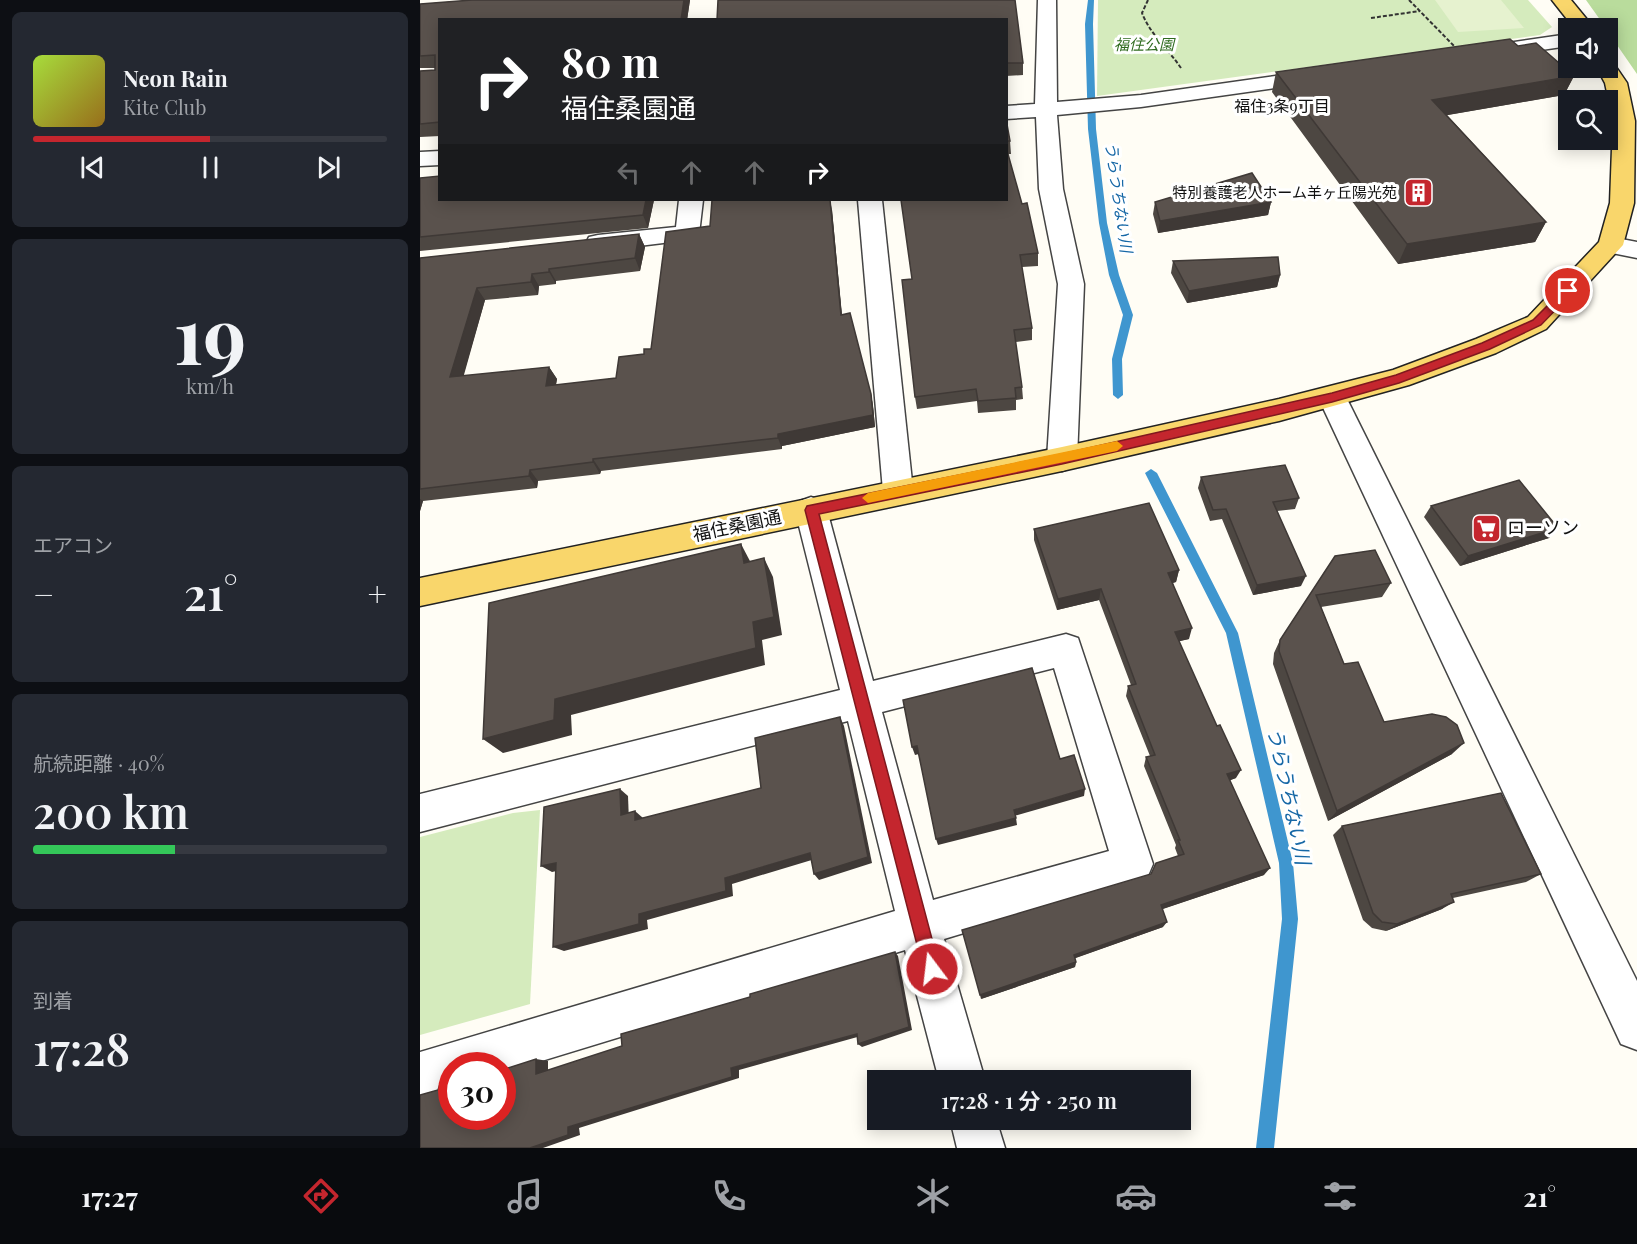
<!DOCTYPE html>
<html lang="ja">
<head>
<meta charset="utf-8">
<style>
	:root { --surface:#171b24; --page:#242831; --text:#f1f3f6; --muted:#9ea1a6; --line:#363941; --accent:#c4262e }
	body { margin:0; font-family:"Playfair Display","Noto Sans JP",serif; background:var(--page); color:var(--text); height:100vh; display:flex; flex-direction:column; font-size:22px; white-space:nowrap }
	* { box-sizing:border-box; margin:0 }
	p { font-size:20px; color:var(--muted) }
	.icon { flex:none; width:33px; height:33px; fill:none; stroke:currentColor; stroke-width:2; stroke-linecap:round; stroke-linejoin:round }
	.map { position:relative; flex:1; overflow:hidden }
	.sheet { display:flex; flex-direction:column; gap:12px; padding:12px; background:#0d0f14; width:420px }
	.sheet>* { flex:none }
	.top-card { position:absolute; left:18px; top:18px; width:570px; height:183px; border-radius:0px; box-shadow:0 3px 15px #0003; background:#202124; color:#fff; overflow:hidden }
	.fabs { position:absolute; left:1138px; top:18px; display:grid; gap:12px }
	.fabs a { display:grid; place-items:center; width:60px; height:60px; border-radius:0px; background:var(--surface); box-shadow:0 3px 15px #0003; font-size:30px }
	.speed { position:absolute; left:18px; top:1052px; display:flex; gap:12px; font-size:30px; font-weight:700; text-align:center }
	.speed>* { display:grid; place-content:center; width:78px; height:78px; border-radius:50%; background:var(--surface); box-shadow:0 3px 15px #0003; line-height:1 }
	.speed .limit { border:9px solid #d22; background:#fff; color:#111 }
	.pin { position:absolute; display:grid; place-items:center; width:51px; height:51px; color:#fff; margin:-26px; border:3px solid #fff; border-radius:50%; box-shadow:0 2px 6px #0007 }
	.me { position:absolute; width:66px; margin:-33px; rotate:345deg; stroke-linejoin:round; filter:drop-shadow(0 0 4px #0008) }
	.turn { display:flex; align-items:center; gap:21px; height:126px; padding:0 24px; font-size:27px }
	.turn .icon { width:78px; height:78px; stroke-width:2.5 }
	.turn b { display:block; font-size:42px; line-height:51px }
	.lanes { display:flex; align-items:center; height:57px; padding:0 24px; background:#0003; justify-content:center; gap:30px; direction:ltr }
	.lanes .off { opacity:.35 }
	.big { font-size:45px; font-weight:600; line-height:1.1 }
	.sheet .card { flex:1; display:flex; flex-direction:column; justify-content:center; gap:9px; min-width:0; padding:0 21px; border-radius:9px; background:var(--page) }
	.sheet .dial { align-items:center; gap:0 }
	.dial b { font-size:78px; line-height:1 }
	.song { display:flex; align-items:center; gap:18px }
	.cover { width:72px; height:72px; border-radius:9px; background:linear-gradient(135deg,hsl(80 70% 55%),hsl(40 70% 35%)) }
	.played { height:6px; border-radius:3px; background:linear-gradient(90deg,var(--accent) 50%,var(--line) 50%) }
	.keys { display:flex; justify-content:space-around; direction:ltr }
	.heat { display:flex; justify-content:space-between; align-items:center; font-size:33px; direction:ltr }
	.charge { height:9px; border-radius:4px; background:linear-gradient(90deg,#34c759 40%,var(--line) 0) }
	.trip { position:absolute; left:447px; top:1070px; width:324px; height:60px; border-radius:0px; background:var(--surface); box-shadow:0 3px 15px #0003; font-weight:600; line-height:60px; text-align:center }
	.menu { display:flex; height:96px; justify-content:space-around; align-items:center; background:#090b0e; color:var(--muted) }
	.menu .icon { width:42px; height:42px }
	.menu .active { color:var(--accent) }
	.menu b { font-size:27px; color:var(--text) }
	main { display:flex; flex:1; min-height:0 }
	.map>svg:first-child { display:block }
	.green { fill:#d5ebbd }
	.forest { fill:#b9dc9c }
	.pitch { fill:#e6f2cf }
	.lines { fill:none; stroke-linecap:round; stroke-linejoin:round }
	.stream { fill:#3f96cf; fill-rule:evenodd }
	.minor-casing { stroke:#444; stroke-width:3 }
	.major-casing { stroke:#222; stroke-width:3 }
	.path { stroke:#333; stroke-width:2; stroke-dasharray:4 2; stroke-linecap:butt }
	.minor { fill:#fff; fill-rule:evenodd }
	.major { fill:#f9d66b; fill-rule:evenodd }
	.wall { fill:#4d4742 }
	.shaded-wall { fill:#3f3936 }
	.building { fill:#5a524d; stroke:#3f3936; stroke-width:1.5 }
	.route { fill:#c4262e; stroke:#7f191e; stroke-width:1.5 }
	.slow { fill:#f59e0b }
	.labels { text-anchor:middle; stroke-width:6; stroke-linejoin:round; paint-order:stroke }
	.far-park-label { font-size:15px; font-style:italic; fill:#2f6b1f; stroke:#fff }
	.far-poi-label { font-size:15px; fill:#111; stroke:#fff; text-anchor:end }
	.far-neighbourhood-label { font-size:16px; fill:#111; stroke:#fff }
	.far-water-label { font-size:16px; font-style:italic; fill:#1768a6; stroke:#fff }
	.street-label { font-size:18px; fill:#111; stroke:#fff }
	.poi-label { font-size:18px; fill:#111; stroke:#fff; text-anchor:start }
	.water-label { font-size:20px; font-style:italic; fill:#1768a6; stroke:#fff }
</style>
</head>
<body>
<main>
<section class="sheet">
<div class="card">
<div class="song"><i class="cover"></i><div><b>Neon Rain</b><p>Kite Club</p></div></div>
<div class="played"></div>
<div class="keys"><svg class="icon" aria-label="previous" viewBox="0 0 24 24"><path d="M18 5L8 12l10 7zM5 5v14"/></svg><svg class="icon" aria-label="pause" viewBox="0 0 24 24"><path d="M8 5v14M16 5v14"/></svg><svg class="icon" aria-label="next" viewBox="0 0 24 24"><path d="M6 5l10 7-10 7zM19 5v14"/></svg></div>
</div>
<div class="card dial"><b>19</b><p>km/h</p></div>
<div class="card"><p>エアコン</p>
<div class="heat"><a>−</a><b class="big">21°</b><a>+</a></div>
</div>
<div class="card"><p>航続距離 · 40%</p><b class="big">200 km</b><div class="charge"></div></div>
<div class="card"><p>到着</p><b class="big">17:28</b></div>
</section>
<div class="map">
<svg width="1217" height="1148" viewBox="0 0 1217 1148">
	<rect width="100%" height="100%" fill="#fffdf5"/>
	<g class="green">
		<path d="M678,0H1108L1132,27L1120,35L677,96Z"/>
		<path d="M120,810L110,1004L0,1035V837L93,813Z"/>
	</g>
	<path class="forest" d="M1166,0H1217V74L1188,32V28H1186Z"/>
	<path class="pitch" d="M1015,0H1081L1104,28L1038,32Z"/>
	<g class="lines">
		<g class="stream">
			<path d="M668,0H674L673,24L676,129L687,223L699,275L713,315L702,359L703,395L698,399L693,395L692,359L703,315L689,275L679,223L668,129L665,24Z"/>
			<path d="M731,469L737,473L818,633L873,863L878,919L854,1148H836L862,919L859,863L806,633L725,473Z"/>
		</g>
		<defs>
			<g id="minor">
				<path d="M618,0H636L637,102L721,95L898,70L905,72L908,76L905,80L898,82L721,107L637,115L643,189L664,284L657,459L653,467L642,471L631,467L627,459L638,284L619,189L616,117L586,119V106L615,104Z"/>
				<path d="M1149,34V46L1074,57L1067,55L1064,51L1067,47L1074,45Z"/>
				<path d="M20,151V165L0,166V152Z"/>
				<path d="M259,200H283L279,234L276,239L178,251L169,249L166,243L169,237L178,235L256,227Z"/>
				<path d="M438,200H462L493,491L489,500L478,503L467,500L463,491Z"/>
				<path d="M1191,237L1217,242V258L1182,251L1179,245L1182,239Z"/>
				<path d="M912,387L922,390L926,397L1217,981V1050L1201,1044L898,397L902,390Z"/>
				<path d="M391,497L402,501L407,510L453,681L646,634L658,638L733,864L727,878L524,939L565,1080H519L485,950L82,1073V1065H32V1089L0,1098V1052L475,911L428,721L0,832V794L420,690L375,510L380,501ZM634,668L689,851L513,900L462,712Z"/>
				<path d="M530,1119H576L585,1148H537Z"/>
			</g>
			<g id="major">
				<path d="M1132,0H1151L1174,28H1154Z"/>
				<path d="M1188,62L1194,64L1207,83L1215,121L1214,203L1203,245L1126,329L1076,353L989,385L859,421L642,471L0,606V578L642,447L859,399L973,370L1056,339L1108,317L1179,242L1190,203L1193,121L1185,83L1177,68H1188Z"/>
			</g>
		</defs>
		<use href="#minor" class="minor-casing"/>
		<use href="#major" class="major-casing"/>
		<g class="path">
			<path d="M728,0L722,13C730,34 748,49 761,68"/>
			<path d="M989,0L1037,49"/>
			<path d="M951,18L1000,11"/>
		</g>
		<use href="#minor" class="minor"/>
		<use href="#major" class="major"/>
	</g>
	<g class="wall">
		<path d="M52,0H270L267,20H20V136L0,137V71L15,70V68H0V4Z"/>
		<path d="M595,0L603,63V75L586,76V20Z"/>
		<path d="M1098,46L1154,76L1144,95L1027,115L1126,222L1115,242L978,264L852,92L856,72Z"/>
		<path d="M586,119L590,141L591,154H588L602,204L618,253V266L602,267L612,328V340L595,342L602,387L603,399L596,400V410L558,413L557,401L497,409L495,397L492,279L586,200Z"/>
		<path d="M0,178L20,200H234L228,228L0,251Z"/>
		<path d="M735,202H851L848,215L738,233L733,214Z"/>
		<path d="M412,210L422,315L451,394L453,406L455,427L362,446V449L181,471L180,474L118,481L117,488L3,501L0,511V258L219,234L225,247L220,271L136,281V284L119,286L118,295L65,300L43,376L129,367L137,379L136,385L196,378L224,354Z"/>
		<path d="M753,261L860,275L857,287L767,303L751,273Z"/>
		<path d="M781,477L879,498L875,509L857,511L881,586L833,595L802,519L790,521L778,488Z"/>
		<path d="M1011,506L1138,528L1129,538L1040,566L1004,517Z"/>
		<path d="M614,529L759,570L756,582L753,583L769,639L759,641L816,778L810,780L844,875L742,909L743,927L655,958L656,962L655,967L561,999L731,874L758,856L755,848L756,845L724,766L726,757L730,756L706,696L708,686L711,685L679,600L637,610L614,540Z"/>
		<path d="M915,556L971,583L962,597L901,607L924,664L964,722L1032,754L908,821L853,664L854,653L860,640Z"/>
		<path d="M922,826L1121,874L1106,882L1033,898L1022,909L966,931L952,928L943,920L913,835Z"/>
	</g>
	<g class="shaded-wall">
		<path d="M264,0H270L267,20H261Z"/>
		<path d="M1154,76L1144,95L1005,119L1012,100Z"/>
		<path d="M226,200H234L228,228L223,215Z"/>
		<path d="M410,200L412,210L423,327L421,315Z"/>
		<path d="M851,202L848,215L738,233L740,221Z"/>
		<path d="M1126,222L1115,242L978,264L987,244Z"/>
		<path d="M219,234L225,247L220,271L215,258Z"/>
		<path d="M129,269L136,281V284L129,272Z"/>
		<path d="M112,274L119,286L118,295L111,282Z"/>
		<path d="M860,275L857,287L767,303L769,291Z"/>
		<path d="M57,288L65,300L40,389L30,377Z"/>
		<path d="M129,367L137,379L133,398L126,386Z"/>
		<path d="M451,394L453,406L455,427L362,446V449L358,438V434Z"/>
		<path d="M173,459L181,471L180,474L173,462Z"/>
		<path d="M110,470L118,481L117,488L109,476Z"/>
		<path d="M0,499L3,501L0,511Z"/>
		<path d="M1138,528L1129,538L1040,566L1048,556Z"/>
		<path d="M321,544L331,563H324Z"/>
		<path d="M344,558L353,577L362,635L342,640L345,665L151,715L152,735L83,753L63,739L135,699L333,622Z"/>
		<path d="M759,570L756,582L746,584L748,573Z"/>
		<path d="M886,576L881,586L833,595L837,585Z"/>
		<path d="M681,589L679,600L637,610L638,599Z"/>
		<path d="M772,628L769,639L752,643L755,632Z"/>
		<path d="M420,717L424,726L452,863L399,880L394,874Z"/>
		<path d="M1044,743L1032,754L908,821L917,811Z"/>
		<path d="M497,746L499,754L495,755L492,747Z"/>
		<path d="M821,770L816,778L803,783L807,774Z"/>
		<path d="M200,789L208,796L209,822L201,815Z"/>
		<path d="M665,789L664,796L594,816V810Z"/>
		<path d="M215,811L223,818L215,820Z"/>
		<path d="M596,818L597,825L518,845L516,839Z"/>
		<path d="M390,853L395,859L312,884L313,896L227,920L228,929L144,951L133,947L305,878Z"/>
		<path d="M136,863L146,869L132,872L121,866Z"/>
		<path d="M850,868L844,875L737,911L741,905Z"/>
		<path d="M1034,902L1022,909L966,931L977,924Z"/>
		<path d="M747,922L743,927L653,959L654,955Z"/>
		<path d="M475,952L478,956L492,1030L442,1047L438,1044Z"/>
		<path d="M656,962L655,967L561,999L560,995Z"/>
		<path d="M437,1034L441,1036L319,1070V1078L159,1128L160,1135L123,1148H110L148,1127L311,1068Z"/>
		<path d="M116,1059L128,1061V1076L116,1074Z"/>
	</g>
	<g class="building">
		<path d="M52,0H264L261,20H20V122L0,124V71L15,70V55L0,56V4Z"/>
		<path d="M298,0H595L603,63H586V20H297Z"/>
		<path d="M1090,39L1098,46L1116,43L1154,76L1012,100L1126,222L987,244L856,72Z"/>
		<path d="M586,119L590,141H586Z"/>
		<path d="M586,147L602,204L607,203L618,253L600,255L612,328L594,330L602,387L595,388L596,398L558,401L556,389L495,397L482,280L492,279L481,200H586Z"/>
		<path d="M832,173L851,202L740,221L735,202Z"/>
		<path d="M20,176V200H226L223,215L0,237V178Z"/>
		<path d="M292,200H410L421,315L430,313L451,394L453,415L358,434V438L173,459V462L110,470L109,476L0,489V258L219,234L215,258L129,269V272L112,274L111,282L57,288L30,377L129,367L126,386L196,378L199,357L224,354V349H231L246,232L290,226Z"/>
		<path d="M858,257L860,275L769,291L753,261Z"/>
		<path d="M865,465L879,498L853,502L886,576L837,585L806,509L793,510L781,477Z"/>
		<path d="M1099,480L1138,528L1048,556L1011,506Z"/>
		<path d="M729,503L759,570L748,573L772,628L755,632L797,726L800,725L821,770L807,774L850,868L741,905L747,922L654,955L656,962L560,995L542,930L731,874L736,863L764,854L758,840H760L726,757L735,755L708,686L716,684L681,589L638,599L614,529Z"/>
		<path d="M321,544L324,563L344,558L354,617L333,622L336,648L135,699L134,720L63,739L69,603Z"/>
		<path d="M955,550L971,583L896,595L924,664L938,662L964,722L1012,714L1026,717L1037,725L1044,743L917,811L859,651L860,640L915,556Z"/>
		<path d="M612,668L640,759L654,755L665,789L594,810L596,818L516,839L497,746L492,747L483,700Z"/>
		<path d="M420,717L448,857L394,874L390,853L305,878L306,891L219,914V924L133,947L136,863L121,866L124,807L200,789L201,815L215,811V820L341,788L335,738Z"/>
		<path d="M1081,793L1121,874L1031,894L1034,902L977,924L962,922L953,913L922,826Z"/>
		<path d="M475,952L489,1027L438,1044L437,1034L311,1068L312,1077L148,1127V1135L110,1148H0V1095L18,1090L20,1084L32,1081V1116H82V1070L116,1059V1074L202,1046L201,1034L330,997V994Z"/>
	</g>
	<path class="route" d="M1148,287L1152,288V293L1121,325L1070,349L979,383L912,402L642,464L399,514L520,969L518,976L512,978L505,976L385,510L387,506L642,454L912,393L976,375L1062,343L1113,320L1145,288Z"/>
	<path class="slow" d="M697,441L703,446L697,451L448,503L442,498L448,493Z"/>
	<defs>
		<symbol id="building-square" viewBox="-11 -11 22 22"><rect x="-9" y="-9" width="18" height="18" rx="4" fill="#c4262e" stroke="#fff"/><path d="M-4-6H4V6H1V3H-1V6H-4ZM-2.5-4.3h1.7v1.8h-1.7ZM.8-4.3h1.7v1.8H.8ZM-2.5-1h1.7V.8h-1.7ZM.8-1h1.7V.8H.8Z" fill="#fff"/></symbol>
		<symbol id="supermarket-square" viewBox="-11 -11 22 22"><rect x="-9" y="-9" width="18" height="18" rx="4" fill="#c4262e" stroke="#fff"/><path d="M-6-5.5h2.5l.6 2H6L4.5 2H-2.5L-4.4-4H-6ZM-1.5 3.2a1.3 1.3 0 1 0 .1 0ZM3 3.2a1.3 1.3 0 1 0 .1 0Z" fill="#fff"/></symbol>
	</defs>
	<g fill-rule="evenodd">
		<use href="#building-square" x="982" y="176" width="33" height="33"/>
		<use href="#supermarket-square" x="1050" y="512" width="33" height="33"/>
	</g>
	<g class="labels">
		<g class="far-park-label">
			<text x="724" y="50">福住公園</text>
		</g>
		<g class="far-poi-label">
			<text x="977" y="198">特別養護老人ホーム羊ヶ丘陽光苑</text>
		</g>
		<g class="far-neighbourhood-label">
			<text x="862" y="112">福住3条9丁目</text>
		</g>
		<g class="far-water-label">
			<text transform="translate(699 197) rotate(82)" y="6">うらうちない川</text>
		</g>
		<g class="street-label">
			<text transform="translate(317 526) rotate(-12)" y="6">福住桑園通</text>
		</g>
		<g class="poi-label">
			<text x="1087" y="534">ローソン</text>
		</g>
		<g class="water-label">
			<text transform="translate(869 796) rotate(78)" y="7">うらうちない川</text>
		</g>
	</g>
</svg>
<div class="fabs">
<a><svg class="icon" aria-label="sound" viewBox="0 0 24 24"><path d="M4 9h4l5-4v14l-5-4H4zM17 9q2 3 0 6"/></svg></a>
<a><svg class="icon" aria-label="search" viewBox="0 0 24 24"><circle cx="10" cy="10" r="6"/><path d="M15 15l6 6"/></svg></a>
</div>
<div class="speed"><div class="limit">30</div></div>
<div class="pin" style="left:1148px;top:291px;background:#d93025"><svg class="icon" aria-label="arrive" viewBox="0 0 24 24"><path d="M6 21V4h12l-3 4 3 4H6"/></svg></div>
<svg class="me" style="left:512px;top:969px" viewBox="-20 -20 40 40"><circle r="17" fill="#c4262e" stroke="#fff" stroke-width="3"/><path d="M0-11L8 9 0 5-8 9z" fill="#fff"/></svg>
<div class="trip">17:28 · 1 分 · 250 m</div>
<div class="top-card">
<div class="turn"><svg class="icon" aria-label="right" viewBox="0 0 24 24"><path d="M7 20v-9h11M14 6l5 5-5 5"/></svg><div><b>80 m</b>福住桑園通</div></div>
<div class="lanes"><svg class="icon off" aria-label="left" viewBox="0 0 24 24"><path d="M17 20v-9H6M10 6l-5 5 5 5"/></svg><svg class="icon off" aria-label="ahead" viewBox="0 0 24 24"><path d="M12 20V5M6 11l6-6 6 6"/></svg><svg class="icon off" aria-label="ahead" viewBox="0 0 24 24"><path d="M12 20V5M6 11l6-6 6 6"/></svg><svg class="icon" aria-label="right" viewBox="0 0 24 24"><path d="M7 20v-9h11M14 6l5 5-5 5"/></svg></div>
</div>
</div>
</main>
<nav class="menu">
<b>17:27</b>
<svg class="icon active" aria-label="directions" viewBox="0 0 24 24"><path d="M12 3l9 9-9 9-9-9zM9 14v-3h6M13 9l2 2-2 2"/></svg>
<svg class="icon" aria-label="music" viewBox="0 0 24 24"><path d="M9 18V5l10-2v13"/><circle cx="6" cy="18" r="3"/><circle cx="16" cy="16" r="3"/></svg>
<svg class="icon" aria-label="phone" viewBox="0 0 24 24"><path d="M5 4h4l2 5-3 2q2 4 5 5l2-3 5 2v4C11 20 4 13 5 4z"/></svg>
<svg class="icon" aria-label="climate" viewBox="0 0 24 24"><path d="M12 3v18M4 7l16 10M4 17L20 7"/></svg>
<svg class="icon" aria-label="car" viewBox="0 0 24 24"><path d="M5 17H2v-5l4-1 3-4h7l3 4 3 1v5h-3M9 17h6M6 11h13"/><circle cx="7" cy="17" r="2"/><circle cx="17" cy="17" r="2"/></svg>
<svg class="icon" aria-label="filters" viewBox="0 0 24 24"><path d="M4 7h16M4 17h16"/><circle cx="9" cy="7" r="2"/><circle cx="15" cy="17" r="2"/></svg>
<b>21°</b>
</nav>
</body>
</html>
